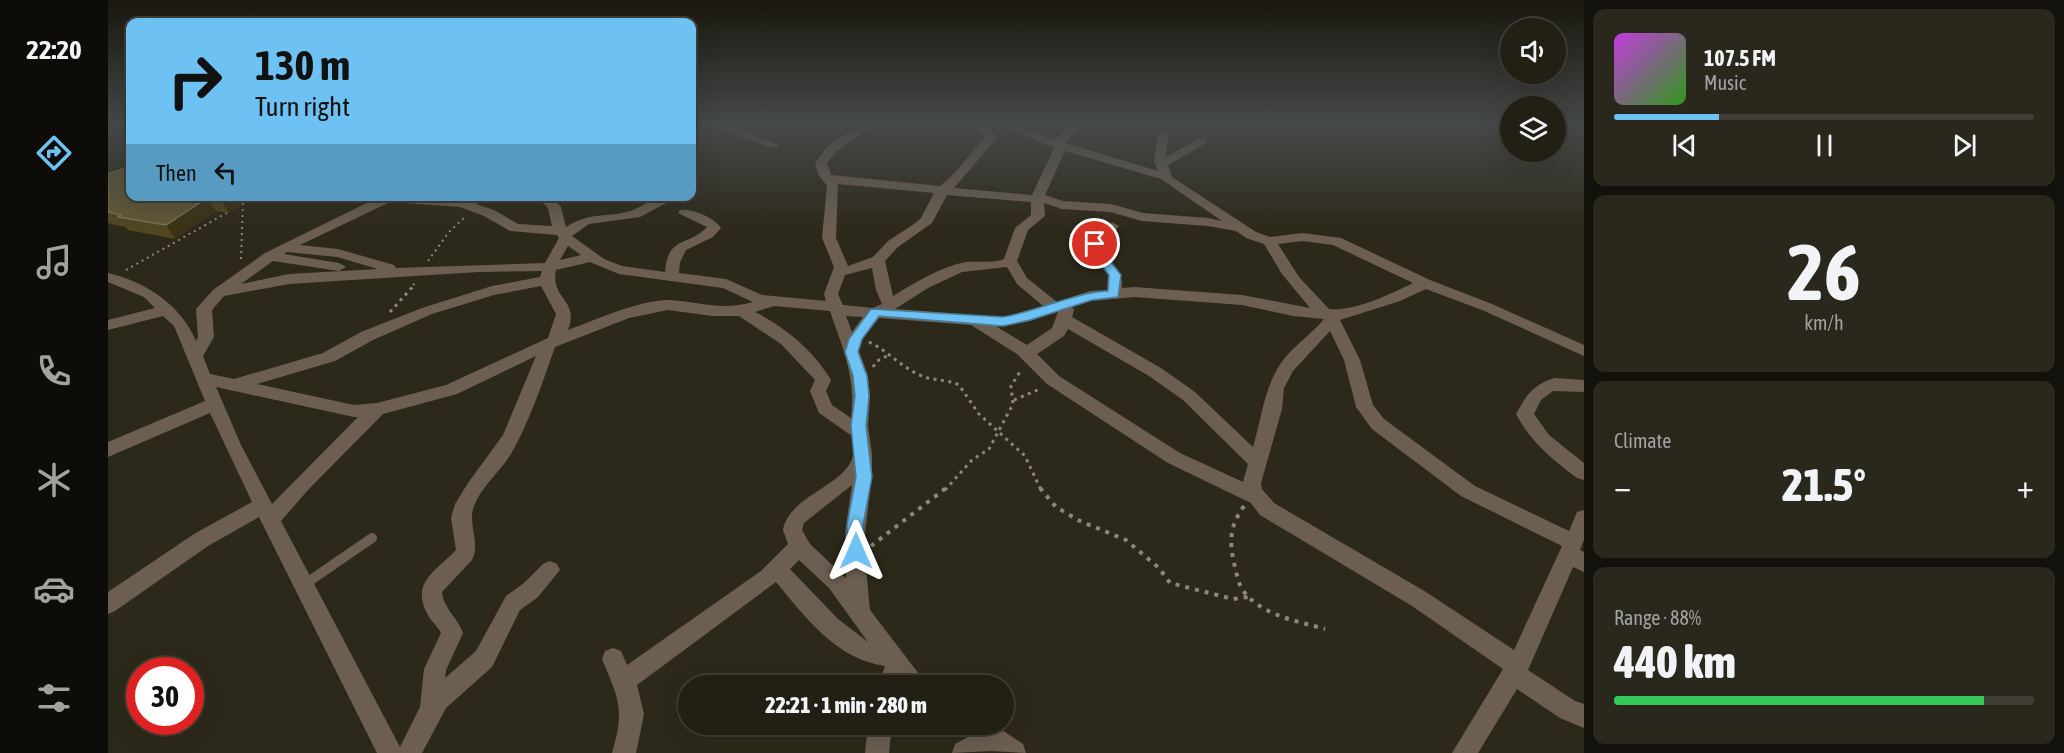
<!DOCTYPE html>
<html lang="en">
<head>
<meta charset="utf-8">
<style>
	:root { --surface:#221f14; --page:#2a271d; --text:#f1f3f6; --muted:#a2a2a0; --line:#3f3d34; --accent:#6ec2f3 }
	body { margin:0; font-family:"Asap Condensed",sans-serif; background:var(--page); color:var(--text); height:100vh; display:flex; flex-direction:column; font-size:22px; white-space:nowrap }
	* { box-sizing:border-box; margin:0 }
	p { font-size:20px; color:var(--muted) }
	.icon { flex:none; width:33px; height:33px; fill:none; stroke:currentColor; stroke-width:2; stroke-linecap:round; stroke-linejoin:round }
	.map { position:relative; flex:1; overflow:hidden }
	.panel { display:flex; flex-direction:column; gap:9px; padding:9px; background:#13110b; width:480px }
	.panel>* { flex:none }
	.banner { position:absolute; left:18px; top:18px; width:570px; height:183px; border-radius:12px; box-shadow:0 6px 24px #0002,0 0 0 2px var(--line); background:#6ec2f3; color:#111; overflow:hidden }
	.controls { position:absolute; left:1392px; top:18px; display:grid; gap:12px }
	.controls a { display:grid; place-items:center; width:66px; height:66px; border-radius:50%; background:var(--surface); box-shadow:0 6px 24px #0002,0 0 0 2px var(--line); font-size:30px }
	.speed { position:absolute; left:18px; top:657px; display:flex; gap:12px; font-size:30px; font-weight:700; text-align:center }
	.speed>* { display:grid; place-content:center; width:78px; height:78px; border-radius:50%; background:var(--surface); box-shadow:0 6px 24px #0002,0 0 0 2px var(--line); line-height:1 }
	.speed .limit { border:9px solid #d22; background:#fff; color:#111 }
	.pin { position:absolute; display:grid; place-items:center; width:51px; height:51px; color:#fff; margin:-26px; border:3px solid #fff; border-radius:50%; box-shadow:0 2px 6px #0007 }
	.me { position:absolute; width:66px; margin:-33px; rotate:0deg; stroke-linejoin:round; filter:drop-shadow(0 0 4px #0008) }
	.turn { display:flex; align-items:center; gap:21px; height:126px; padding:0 30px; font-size:27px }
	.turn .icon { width:78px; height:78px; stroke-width:2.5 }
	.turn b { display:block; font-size:42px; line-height:51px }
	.then { display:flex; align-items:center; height:57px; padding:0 30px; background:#0003; gap:12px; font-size:22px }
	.big { font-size:45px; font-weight:800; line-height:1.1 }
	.panel .tile { flex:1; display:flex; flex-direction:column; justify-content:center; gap:9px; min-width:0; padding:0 21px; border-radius:12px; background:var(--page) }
	.panel .dial { align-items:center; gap:0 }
	.dial b { font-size:78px; line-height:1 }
	.song { display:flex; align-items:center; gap:18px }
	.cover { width:72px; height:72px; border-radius:9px; background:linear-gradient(135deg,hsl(290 70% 55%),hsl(110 70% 35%)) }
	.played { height:6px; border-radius:3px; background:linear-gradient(90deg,var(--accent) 25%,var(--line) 25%) }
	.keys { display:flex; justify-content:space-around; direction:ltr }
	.heat { display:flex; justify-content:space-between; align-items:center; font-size:33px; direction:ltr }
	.charge { height:9px; border-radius:4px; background:linear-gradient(90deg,#34c759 88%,var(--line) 0) }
	.trip { position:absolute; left:570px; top:675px; width:336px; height:60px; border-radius:30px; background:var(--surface); box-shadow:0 6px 24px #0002,0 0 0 2px var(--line); font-weight:800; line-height:60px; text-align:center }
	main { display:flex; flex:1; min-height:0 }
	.dock { display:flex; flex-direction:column; width:108px; justify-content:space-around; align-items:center; background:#0e0c08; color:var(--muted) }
	.dock .icon { width:42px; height:42px }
	.dock .on { color:var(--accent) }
	.dock b { font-size:27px; color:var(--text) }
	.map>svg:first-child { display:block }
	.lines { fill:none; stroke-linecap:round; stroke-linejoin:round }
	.path-far2 { stroke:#8b877a; stroke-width:2; stroke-dasharray:2 4; stroke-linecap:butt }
	.path-far1 { stroke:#8b877a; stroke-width:3; stroke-dasharray:3 4.5; stroke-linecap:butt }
	.path { stroke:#8b877a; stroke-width:4; stroke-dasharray:4 6; stroke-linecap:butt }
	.lane { stroke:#6c5f52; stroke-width:10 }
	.street { fill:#6c5f52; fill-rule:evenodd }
	.wall { fill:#504721 }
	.shaded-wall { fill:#3b3315 }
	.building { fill:#625936; stroke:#797152; stroke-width:1.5 }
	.route { fill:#6ec2f3; stroke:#487e9e; stroke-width:1.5 }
</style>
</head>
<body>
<main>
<nav class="dock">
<b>22:20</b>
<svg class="icon on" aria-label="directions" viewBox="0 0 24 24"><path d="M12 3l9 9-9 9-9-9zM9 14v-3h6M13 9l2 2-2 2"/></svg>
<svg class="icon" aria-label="music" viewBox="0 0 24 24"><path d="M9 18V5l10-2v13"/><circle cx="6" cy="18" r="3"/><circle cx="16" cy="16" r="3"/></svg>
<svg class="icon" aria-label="phone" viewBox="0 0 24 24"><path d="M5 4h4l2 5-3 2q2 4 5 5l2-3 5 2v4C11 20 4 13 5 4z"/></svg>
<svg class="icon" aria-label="climate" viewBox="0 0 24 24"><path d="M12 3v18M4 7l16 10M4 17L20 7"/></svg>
<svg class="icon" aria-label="car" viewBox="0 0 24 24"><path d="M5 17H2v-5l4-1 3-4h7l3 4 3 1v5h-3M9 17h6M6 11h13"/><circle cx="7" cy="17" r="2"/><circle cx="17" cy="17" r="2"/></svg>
<svg class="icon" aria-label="filters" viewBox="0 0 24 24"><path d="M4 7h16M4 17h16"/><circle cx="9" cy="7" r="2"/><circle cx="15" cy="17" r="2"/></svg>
</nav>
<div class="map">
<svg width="1476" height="753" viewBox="0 0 1476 753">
	<rect width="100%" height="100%" fill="#2d291a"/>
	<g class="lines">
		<g class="path-far2">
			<path d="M0,135L21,125"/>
			<path d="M130,206L146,196"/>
			<path d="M133,259L135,203"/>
			<path d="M320,261L341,232L356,218"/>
			<path d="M18,270L122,211"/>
			<path d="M305,285L307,283"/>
		</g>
		<g class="path-far1">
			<path d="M282,312L307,284"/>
			<path d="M761,342C780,351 794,368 814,376C826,381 839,379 851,385L871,414L917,456L933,490"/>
			<path d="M765,367L769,361L781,355"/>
			<path d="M906,400L932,389"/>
			<path d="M837,490L864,460L881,449L905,404L903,386L913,370"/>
		</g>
		<g class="path">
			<path d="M932,488L948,507L972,521L1018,540L1051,568L1062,583L1125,599L1140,597"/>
			<path d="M1136,506C1122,526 1121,539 1126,563C1128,570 1129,578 1132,585C1146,614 1189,621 1217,629"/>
			<path d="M763,546L838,488"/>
		</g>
		<path class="lane" d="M197,584L264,538"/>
		<g class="street">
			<path d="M604,125H621L671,145L669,147H661Z"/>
			<path d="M751,125H765L728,152L719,163L723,175L832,186C850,173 861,153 877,138L867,125H879L889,138L846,188L924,195L946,148L893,125H909L947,140L962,125H974L957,143L1050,171L1046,161L1050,134L1054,133L1060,136L1058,157L1090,139H1098V143L1060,165L1064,177L1148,232L1162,237L1195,233L1233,238L1322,280L1384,304L1476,345V356L1374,310L1318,289L1292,301L1232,320L1252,360L1265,405L1276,419L1367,486L1461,531L1469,512L1476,510V540L1472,550L1476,552V572L1465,567L1420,670L1467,701L1476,704V728L1452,718L1409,689L1370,753H1344L1395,669L1304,606L1152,515L1143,503L1060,463L939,384L909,354L863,325L771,318L755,339L751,351L760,376L762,396L760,426L764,454V473L756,544L760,590L762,610L814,678L817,686H770L777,666C728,659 698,618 668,582L529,685L536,714L528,753H504C517,709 511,700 494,659L497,651L505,648L513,651L519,665L653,571L680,544L675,530C681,495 740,485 745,455C746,449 744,442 744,436L711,413L702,391L707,380L673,344L631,316H604L560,310L521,318L447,347C434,384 422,420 403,454C392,472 373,487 366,506C359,525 373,542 364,560L334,592C335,608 350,618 355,633L338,670L337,678L368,651L398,596L416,583L435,564L442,561L449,564L452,570L430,597L412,610L384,667L338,708L314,753H269L151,517L100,546L7,611L0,614V592L86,534L144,502L102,413L0,457V442L97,401L66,326L55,316L0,330V320L47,308L36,297L0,282V273C38,282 72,304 88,341L90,337L88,309L105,290L157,253L273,196L349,200L369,196H398L368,204L386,210L410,224L444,226L440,208L429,196H443L453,207L458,227C485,210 501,219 525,210C538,205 546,196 560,196L561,199L560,202L532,217L481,224L464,236L496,259L514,266L557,272C560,235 580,247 599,227L570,213L572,210C584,208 607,218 613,228L605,237L578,250L572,262L571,273L618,279L654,295L718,301L716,294L726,267L714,238L719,186L710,174L707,163L720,146ZM957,151L1053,179L1114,221L1100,218L1035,213L1003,204L955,201L937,195ZM730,184L826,193L813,218L806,224L780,241L765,257L740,266L728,238ZM839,195L923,202V215L907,228L896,259C884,264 871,260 858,262C832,267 808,282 785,296L777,261L790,247L824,223ZM282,202L352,207L376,216L402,231L449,235L451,238L437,263L288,268L286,265L230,249L192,245ZM936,203L954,209L1002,212L1034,221L1100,226L1128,231L1138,238L1156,244L1174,274L1202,308L1134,295L1026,287L1014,288C1015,266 1000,264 995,245L1011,226L1004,222L990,231L982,245L985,255L1000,275L999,290L982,291L949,302L919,278L909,261L920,230L937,216ZM1195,241L1225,245L1305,283C1283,294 1245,312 1221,309L1191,277L1170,244ZM460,246L473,255L452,260ZM179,252L229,257L270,269L181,274L133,284L165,261L231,271L238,267L231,263L176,254ZM482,262L511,274L615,288L645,302C615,311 592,302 562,300C534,299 487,320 460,330C472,299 442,300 448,270ZM899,267L909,284L935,306L895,317L787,309L820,288L854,272ZM764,268L768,290L774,304L765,308L735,305L730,294L737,275ZM434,271L432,277L384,286L314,308L253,332L215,353L126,379L102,374L95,356L106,337L104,310L116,296L181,284L370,272ZM433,286L448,314L440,338L338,385L269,403L246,405L149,384L227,361L265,340L324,314L386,295ZM1026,297L1134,305L1185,316L1216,319C1203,335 1182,348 1171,366C1156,390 1153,420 1145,447L1087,392L1053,368L964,317L966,310L964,307L983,301ZM666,306L722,311C735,350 748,376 743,418L724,405L718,391L723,380C706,351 677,327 647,312ZM950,312L944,328L919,345L889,327L918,322ZM738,316L755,317L744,332ZM960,329L1041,376L1075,400L1140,464L1135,482L1072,453L951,376L929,354L956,336ZM1222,331L1236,360L1248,407L1264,429L1353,496L1454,546L1406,650L1318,592L1166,503L1154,489L1153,483L1174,409L1176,388L1185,371ZM428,356L395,435L360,483L347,504L343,518L348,550C327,572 301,583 321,617C325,623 330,627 333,633L316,669L312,707L292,747L173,521L200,490L275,414L349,394ZM108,387L246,417H250L164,504L133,445ZM744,485L737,533L738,578L702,544L694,530L696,523ZM691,560L721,588L760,642L730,619L682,569Z"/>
			<path d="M1447,378L1476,380V392L1445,391L1433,400L1426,414L1441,435L1476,463V480L1469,478C1444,459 1423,442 1408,414C1418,395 1426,384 1447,378Z"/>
			<path d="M760,724H784L781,753H757Z"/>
			<path d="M852,724H885L915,744L918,753L883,751L844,753L847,744L862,736L856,732Z"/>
		</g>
	</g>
	<path class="wall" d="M0,167L4,173L131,196L135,203L121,213L108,211L67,239L20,230L17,227L0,223Z"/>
	<g class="shaded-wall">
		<path d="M0,167L7,177L0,181Z"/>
		<path d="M118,196H131L135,203L121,213L113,200Z"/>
		<path d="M99,198L108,211L67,239L58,225Z"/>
	</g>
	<path class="building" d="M14,169L22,170V196H118L113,200L99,198L58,225L10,217L13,215L0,212V174Z"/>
	<linearGradient id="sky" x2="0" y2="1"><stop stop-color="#19170e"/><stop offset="0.54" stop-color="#464949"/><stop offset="1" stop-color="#464949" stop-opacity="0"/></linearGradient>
	<rect width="1476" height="230" fill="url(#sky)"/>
	<path class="route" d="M987,241L991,242L993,250L1013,275L1010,297L984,300L922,320L895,326L771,316L754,339L750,352L759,376L761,396L758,426L764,477L755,525L756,551L753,556L748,558L742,556L739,551V525L748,477L743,426L747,396L745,376L737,352L741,339L763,309L895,317C931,311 964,293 1000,291L1001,275L982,250V244Z"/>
</svg>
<div class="controls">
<a><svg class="icon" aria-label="sound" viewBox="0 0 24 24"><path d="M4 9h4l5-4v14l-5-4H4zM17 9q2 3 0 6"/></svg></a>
<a><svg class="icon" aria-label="layers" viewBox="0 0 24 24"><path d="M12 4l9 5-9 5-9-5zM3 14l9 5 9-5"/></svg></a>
</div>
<div class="speed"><div class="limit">30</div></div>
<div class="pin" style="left:987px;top:244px;background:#d93025"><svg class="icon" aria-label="arrive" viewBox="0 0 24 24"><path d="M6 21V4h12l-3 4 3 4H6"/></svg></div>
<svg class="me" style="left:748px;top:551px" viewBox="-20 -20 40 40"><path d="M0-17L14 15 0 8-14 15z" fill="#6ec2f3" stroke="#fff" stroke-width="4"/></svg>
<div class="trip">22:21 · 1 min · 280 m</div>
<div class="banner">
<div class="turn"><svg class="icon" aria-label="right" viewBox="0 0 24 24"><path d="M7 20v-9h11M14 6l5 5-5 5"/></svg><div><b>130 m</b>Turn right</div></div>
<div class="then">Then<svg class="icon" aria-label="left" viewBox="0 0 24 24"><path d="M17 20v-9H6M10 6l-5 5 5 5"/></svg></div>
</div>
</div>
<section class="panel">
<div class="tile">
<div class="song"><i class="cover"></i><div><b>107.5 FM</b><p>Music</p></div></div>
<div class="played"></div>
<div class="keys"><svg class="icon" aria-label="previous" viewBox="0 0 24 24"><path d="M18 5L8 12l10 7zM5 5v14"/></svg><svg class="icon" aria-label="pause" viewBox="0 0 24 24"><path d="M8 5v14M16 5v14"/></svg><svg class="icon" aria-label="next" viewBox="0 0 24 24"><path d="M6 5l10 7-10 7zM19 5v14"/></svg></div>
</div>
<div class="tile dial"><b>26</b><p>km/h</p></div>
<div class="tile"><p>Climate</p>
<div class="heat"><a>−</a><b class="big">21.5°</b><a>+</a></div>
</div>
<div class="tile"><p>Range · 88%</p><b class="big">440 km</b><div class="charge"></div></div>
</section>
</main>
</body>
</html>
